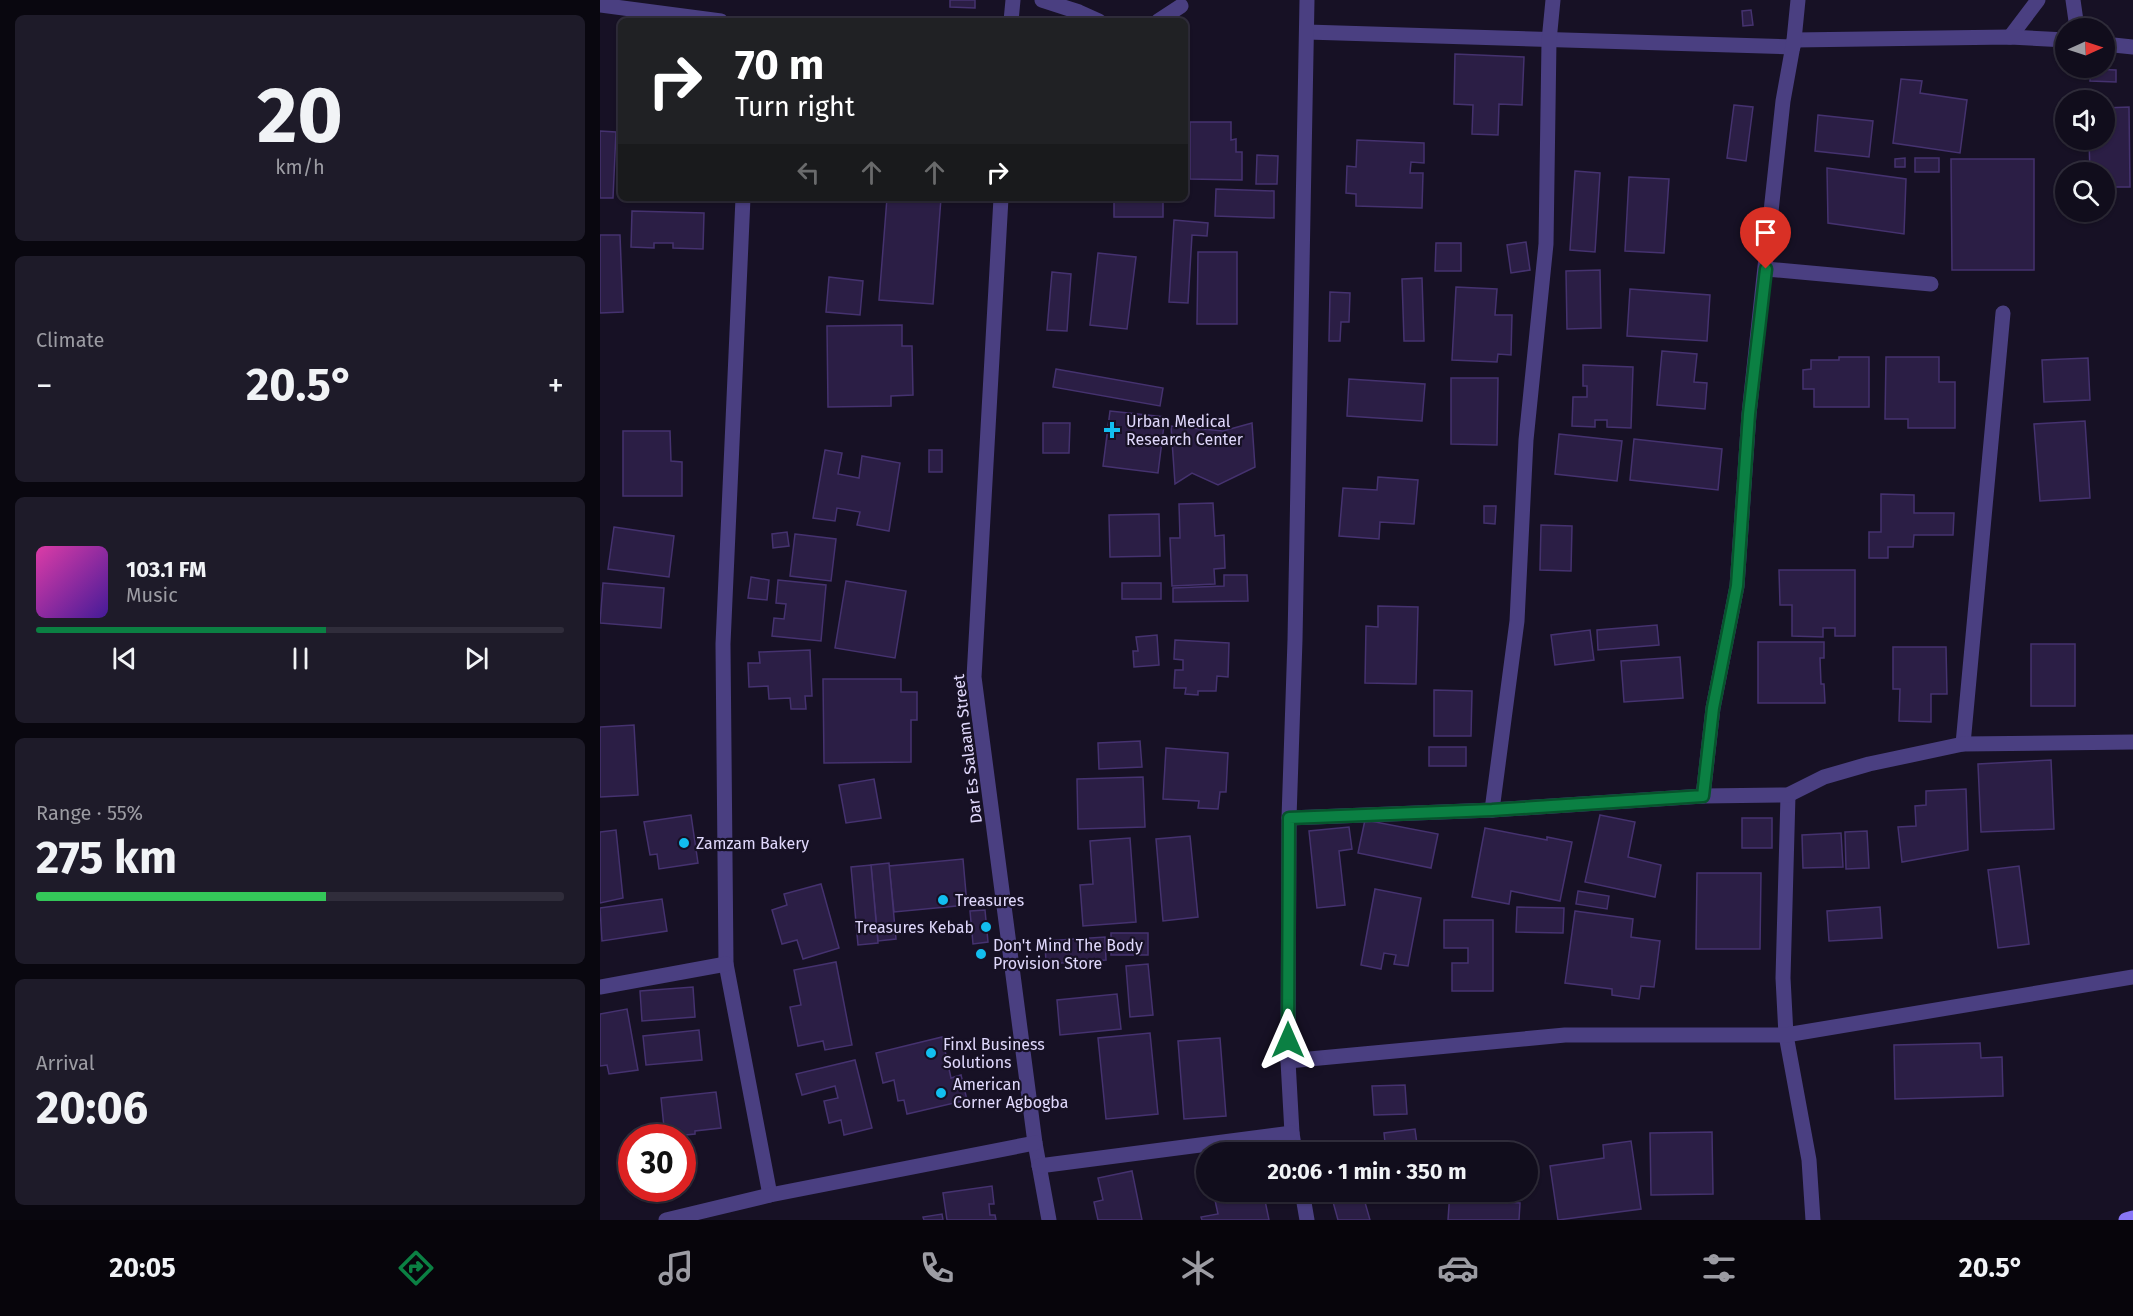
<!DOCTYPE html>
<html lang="en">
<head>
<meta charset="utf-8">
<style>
	:root { --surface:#110d1c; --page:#1e1b29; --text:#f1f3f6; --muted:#9c9ca3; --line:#302d3b; --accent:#0b8043 }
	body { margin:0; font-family:"Fira Sans",sans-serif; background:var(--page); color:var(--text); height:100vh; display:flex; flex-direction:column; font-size:22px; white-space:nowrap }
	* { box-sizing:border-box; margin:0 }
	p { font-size:20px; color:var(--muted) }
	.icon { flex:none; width:33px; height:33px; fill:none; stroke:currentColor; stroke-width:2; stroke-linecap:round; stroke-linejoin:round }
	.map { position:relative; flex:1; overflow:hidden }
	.drawer { display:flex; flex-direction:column; gap:15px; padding:15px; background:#09070f; width:600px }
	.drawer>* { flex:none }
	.hud { position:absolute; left:18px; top:18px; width:570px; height:183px; border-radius:9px; box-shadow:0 2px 4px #0004,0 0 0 2px var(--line); background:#202124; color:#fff; overflow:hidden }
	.needle { width:39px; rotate:87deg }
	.tools { position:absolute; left:1455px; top:18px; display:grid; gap:12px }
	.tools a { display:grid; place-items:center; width:60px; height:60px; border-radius:50%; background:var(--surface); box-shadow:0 2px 4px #0004,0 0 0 2px var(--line); font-size:30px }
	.speed { position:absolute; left:18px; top:1124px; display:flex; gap:12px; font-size:30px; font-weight:700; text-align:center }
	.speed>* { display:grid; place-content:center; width:78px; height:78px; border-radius:50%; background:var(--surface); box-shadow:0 2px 4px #0004,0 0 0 2px var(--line); line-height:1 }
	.speed .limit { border:9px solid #d22; background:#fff; color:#111 }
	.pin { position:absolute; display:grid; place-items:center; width:51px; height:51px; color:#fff; margin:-62px -26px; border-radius:50% 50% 50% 0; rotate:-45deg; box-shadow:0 0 6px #0007 }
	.pin .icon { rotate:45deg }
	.me { position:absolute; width:66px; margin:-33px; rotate:0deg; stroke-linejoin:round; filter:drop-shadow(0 0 4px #0008) }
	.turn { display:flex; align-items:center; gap:21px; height:126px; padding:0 18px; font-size:27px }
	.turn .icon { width:78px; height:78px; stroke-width:2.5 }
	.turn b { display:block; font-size:42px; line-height:51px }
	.lanes { display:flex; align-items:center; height:57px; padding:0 18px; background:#0003; justify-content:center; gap:30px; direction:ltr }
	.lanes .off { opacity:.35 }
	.big { font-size:45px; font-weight:700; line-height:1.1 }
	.drawer .widget { flex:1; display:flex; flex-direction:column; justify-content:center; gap:9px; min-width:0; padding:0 21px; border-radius:9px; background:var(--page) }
	.drawer .dial { align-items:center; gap:0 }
	.dial b { font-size:78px; line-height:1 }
	.song { display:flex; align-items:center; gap:18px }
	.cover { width:72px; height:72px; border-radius:9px; background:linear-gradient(135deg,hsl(320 70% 55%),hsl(260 70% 35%)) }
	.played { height:6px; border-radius:3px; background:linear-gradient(90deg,var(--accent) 55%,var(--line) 55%) }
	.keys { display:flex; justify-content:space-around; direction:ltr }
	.heat { display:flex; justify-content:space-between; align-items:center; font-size:33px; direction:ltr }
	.charge { height:9px; border-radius:4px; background:linear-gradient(90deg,#34c759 55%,var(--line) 0) }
	.trip { position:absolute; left:596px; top:1142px; width:342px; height:60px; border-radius:30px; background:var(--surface); box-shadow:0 2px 4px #0004,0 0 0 2px var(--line); font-weight:700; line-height:60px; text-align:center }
	.tabs { display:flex; height:96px; justify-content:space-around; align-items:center; background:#07050b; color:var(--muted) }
	.tabs .icon { width:42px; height:42px }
	.tabs .active { color:var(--accent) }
	.tabs b { font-size:27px; color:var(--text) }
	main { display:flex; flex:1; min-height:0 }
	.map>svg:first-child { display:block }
	.building { fill:#2b1e45; stroke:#45326f; stroke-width:1.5 }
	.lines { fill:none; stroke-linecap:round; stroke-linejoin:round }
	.street { stroke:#4a3f81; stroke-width:15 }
	.secondary { stroke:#8876f6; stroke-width:15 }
	.route-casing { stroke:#07532c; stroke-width:15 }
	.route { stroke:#0b8043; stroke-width:10 }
	.poi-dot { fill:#12beef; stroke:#171125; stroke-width:2 }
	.labels { text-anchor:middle; stroke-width:4.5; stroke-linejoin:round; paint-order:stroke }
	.poi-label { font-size:16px; fill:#e0d8fc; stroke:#171125; text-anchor:start }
	.street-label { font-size:16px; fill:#e0d8fc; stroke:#171125 }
</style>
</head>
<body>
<main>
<section class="drawer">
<div class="widget dial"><b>20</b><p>km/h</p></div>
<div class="widget"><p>Climate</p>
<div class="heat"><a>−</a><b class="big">20.5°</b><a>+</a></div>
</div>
<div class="widget">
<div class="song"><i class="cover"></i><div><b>103.1 FM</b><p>Music</p></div></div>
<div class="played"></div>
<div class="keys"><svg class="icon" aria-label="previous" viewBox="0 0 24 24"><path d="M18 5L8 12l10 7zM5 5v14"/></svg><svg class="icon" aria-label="pause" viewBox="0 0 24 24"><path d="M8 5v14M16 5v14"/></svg><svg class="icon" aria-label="next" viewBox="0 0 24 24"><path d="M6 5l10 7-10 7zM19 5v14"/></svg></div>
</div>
<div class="widget"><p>Range · 55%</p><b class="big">275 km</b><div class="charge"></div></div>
<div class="widget"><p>Arrival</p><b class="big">20:06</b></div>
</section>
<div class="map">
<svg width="1533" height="1220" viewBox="0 0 1533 1220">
	<rect width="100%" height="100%" fill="#171125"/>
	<g class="building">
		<path d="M350,0H375V8L350,7Z"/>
		<path d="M1151,10L1153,25L1143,26L1142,11Z"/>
		<path d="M855,54L924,57L922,105L899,104L898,135L872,134L873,105L854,104Z"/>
		<path d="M1491,69L1516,70V82L1490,81Z"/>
		<path d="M1301,79L1322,81L1320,93L1367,100L1360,153L1293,143Z"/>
		<path d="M1134,105L1153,107L1146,161L1127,158Z"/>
		<path d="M1529,107L1530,187H1504V172H1490L1489,140H1504V108Z"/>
		<path d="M1218,115L1273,121L1269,157L1215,151Z"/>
		<path d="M590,122H631V140L636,139V152H642V180L590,179Z"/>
		<path d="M0,131L16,132L13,198H0Z"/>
		<path d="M757,140L824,143V163L811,162L810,173H823L822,208L756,206V194L746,193L747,166L756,167Z"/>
		<path d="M657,155L678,156L677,184H656Z"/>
		<path d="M1305,158V167H1295V159Z"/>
		<rect x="1315" y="158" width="24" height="14"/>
		<path d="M1351,159H1434V270H1352Z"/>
		<path d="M1227,168L1306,179L1304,234L1228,223Z"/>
		<path d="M975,171L1000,173L995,252L970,250Z"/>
		<path d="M1029,177L1069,179L1064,253L1025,251Z"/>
		<path d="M616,189L674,191V218L615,216Z"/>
		<path d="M287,198H341L333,304L279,300Z"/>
		<rect x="514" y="198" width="49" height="19"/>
		<path d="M32,211L104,213L103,249L73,248V243H54V248L31,247Z"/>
		<path d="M574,220L608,223L607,236L592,235L588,303L569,302Z"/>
		<path d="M0,235H20L23,312L0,313Z"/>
		<path d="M926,242L930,270L911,273L907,245Z"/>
		<path d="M836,243H861V271H835Z"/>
		<path d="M598,252H637V324H597Z"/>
		<path d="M498,253L536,257L527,329L490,325Z"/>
		<path d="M1000,270L1001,328L967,329L966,271Z"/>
		<path d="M452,272L471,274L467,331L447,330Z"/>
		<path d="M229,277L263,281L260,315L226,312Z"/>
		<path d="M822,278L824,341H804L802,279Z"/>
		<path d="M856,287L897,289L895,315H912L911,355L898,354L897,362L852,360Z"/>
		<path d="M1030,289L1110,295L1107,341L1027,336Z"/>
		<path d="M730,292L750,293L749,322H741L740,341H729Z"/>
		<path d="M302,325V346H312L313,395L291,396V406L228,407L227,326Z"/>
		<path d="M1062,351L1097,354L1094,382L1107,383L1105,409L1057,405Z"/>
		<path d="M1239,357H1269V407H1214V389H1203V370L1211,369V360H1239Z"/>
		<path d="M1286,357H1339V382H1355V428H1308V419H1285Z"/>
		<path d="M1488,358L1490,400L1444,402L1442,360Z"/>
		<path d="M983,365L1033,367L1031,428L1007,427V420H995V427L972,426L973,397H987V386H983Z"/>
		<path d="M456,369L563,388L560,406L453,387Z"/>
		<path d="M851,378H898L897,445L851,444Z"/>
		<path d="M749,379L825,384L822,421L747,416Z"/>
		<path d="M510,411L565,417L558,473L503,466Z"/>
		<path d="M1485,421L1490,498L1440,501L1434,424Z"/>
		<path d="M443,423H470L469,453H443Z"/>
		<path d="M652,423L655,467L618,485L592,473L575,484L571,426L623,431Z"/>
		<path d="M23,431H70L71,461L82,462V496H23Z"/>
		<path d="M959,434L1022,441L1017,481L955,474Z"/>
		<path d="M1034,439L1122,449L1118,490L1030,480Z"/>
		<path d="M225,450L242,453L238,474L259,478L262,456L300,463L289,531L257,525L260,512L237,508L235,521L213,518Z"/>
		<rect x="329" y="450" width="13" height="22"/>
		<path d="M778,477L818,480L814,524L780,522L779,539L739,536L743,488L777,490Z"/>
		<path d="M1281,494L1314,495V513H1354L1353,535H1314L1313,547H1288V558H1269V532H1281Z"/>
		<path d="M613,503L615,536L624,535L625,568L614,569L615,584L572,586L570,538H580L579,504Z"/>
		<path d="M884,506H896L895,524L884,523Z"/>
		<path d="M559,514L560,556L510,557L509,515Z"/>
		<path d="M941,525L972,526L971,571L940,570Z"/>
		<path d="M14,527L74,536L69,577L8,569Z"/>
		<path d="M187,532L189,546L173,548L172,534Z"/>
		<path d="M195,534L236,539L231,581L190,576Z"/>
		<path d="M1179,570H1255V636H1235V628H1223V637L1192,636V605H1180Z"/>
		<path d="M624,575H647L648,601L573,602V588L624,586Z"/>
		<path d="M151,577L169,580L167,600L148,598Z"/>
		<path d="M178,580L226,585L221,641L172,636L174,618L184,619L186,604L176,603Z"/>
		<path d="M246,581L306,591L295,658L235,648Z"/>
		<path d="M3,583L64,588L61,628L0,623Z"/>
		<rect x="522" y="583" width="39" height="16"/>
		<path d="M778,606L818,607L816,684L765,683L766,626L778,627Z"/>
		<path d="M1057,625L1059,645L998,650L997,630Z"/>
		<path d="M990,630L994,660L955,665L951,635Z"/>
		<path d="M557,635L559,665L534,667L533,651H538L536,637Z"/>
		<path d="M575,640L629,643L628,677L617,676L616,691H598V695L585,694L586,688H574L575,670H583V660L574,659Z"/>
		<path d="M1158,642H1224V658H1220L1221,684H1224L1225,703H1158Z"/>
		<rect x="1431" y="644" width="44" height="62"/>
		<path d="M1293,647H1346L1347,694H1331V722L1299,721L1300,689H1293Z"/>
		<path d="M210,650L212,696H205L206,709H191L190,698L169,699L168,686L149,687L148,663H160L159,652Z"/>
		<path d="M1080,657L1083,698L1024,702L1021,661Z"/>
		<path d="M223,679H301V692H317V720H311V762L224,763Z"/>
		<path d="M834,690L872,691L871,736H834Z"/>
		<path d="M34,725L38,795L0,797V727Z"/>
		<path d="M540,741L542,767L499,769L498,743Z"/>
		<rect x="829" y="747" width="37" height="19"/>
		<path d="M566,748L628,753L626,792H620L618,809L598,808L599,801L563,799Z"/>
		<path d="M1451,760L1454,829L1381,832L1378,764Z"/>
		<path d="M543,777L545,827L478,829L477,779Z"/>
		<path d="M274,779L281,818L246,823L239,785Z"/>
		<path d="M1366,789L1368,850L1302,862L1298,827L1316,826L1315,806L1326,805V791Z"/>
		<path d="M91,815L98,863L59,869L57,854L50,855L44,822Z"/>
		<path d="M1000,815L1035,822L1028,857L1061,865L1055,897L985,882Z"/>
		<rect x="1142" y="818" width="30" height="30"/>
		<path d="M765,820L838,834L831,868L758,853Z"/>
		<path d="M749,827L752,849L739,851L745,905L717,908L709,831Z"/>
		<path d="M885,828L947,840V837L972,842L960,901L911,891L909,904L872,897Z"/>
		<path d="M16,830L23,898L0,903V832Z"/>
		<path d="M1267,831L1269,868L1246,869L1245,832Z"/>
		<path d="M1241,833L1243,867L1203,868L1202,835Z"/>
		<path d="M590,836L598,917L563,921L556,839Z"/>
		<path d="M530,838L536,922L483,926L480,885L493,884L490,841Z"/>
		<path d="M363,859L367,905L294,912L289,866Z"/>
		<path d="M289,863L296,939L278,941L271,865Z"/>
		<path d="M271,865L278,943L258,945L251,867Z"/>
		<path d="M1419,866L1429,944L1398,948L1388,870Z"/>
		<path d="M1097,873H1161L1160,949H1096Z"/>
		<path d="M221,884L239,948L203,959L197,940L182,944L172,910L187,905L184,894Z"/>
		<path d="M775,889L821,898L808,966L794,964L796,955L784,953L781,969L761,965Z"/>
		<path d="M978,891L1009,896L1007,909L976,904Z"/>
		<path d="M62,899L67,931L2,941L0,908Z"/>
		<path d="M917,907L964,908L963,933L916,932Z"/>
		<path d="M1280,907L1282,938L1229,941L1227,911Z"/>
		<path d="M385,910L388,942L373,944L370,911Z"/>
		<path d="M975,911L1033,919L1031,937L1060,941L1054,987L1041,986L1039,999L1012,995V989L965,983Z"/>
		<path d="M844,920H893V991H852V963H868V948H844Z"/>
		<rect x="511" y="933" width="37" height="22"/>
		<path d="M505,937L506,960L446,964L445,941Z"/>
		<path d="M236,962L252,1045L225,1050L223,1041L198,1046L190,1007L201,1005L194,970Z"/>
		<path d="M548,964L553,1015L530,1017L526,966Z"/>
		<path d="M93,987L95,1017L42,1021L40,991Z"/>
		<path d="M517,994L521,1029L460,1035L457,1000Z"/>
		<path d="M27,1009L38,1070L9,1074L7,1065L0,1066V1014Z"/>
		<path d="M99,1030L102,1060L46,1065L43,1036Z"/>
		<path d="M550,1033L558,1114L506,1119L498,1038Z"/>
		<path d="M342,1037L351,1078L361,1075L367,1100L307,1114L304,1100L298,1101L294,1080L283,1083L276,1053Z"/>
		<path d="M620,1038L626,1116L584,1119L578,1041Z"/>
		<path d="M1380,1043L1381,1058L1402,1057L1403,1096L1295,1099L1294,1045Z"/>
		<path d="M255,1060L272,1128L244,1135L241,1120L229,1123L224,1101L238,1098L235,1086L202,1095L196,1074Z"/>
		<path d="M805,1085L807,1114L774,1115L772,1086Z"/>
		<path d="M116,1092L121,1128L95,1131V1134L65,1137L61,1098Z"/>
		<path d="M815,1129L818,1152H786L784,1133Z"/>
		<path d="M1112,1132L1113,1194L1051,1195L1050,1133Z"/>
		<path d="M1031,1141L1041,1209L958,1220L950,1166L1004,1158L1003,1145Z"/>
		<path d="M532,1171L542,1220H498L494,1202L503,1200L498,1178Z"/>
		<path d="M392,1186L394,1204H389L390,1215H395L396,1220H347L343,1193Z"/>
		<path d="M613,1191H654V1193L663,1191L669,1220H602L601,1217L618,1214Z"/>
		<path d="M730,1191H764L762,1192L770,1220H738Z"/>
		<path d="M850,1191L888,1193L887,1201L920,1203L919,1220H848Z"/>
		<path d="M342,1214L343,1220H324L323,1217Z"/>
	</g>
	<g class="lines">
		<g class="street">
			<path d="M442,0L479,12L499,21"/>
			<path d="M1473,0L1477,28"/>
			<path d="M0,5L121,21"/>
			<path d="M411,21L413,0"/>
			<path d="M558,21L581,6"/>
			<path d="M707,32L1193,47"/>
			<path d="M1410,37L1438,0"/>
			<path d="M1194,40L1410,37L1466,40"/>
			<path d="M1504,44L1533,47"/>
			<path d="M143,198L123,644L126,964L170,1195"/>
			<path d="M401,198L374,677L435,1143L449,1220"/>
			<path d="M1166,269L1331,284"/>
			<path d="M1363,744L1403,313"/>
			<path d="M1188,795L1183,978L1186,1035L1209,1160L1213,1220"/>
			<path d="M1103,796L1113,708L1137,586L1149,414L1183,101L1194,40L1198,0"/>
			<path d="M892,810L917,621L926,440L946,244L949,41L953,0"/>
			<path d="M689,818L892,810L1103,796L1188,795L1224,777L1269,764L1363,744L1533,742"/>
			<path d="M0,987L126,964"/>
			<path d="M688,1061L965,1035H1186L1533,977"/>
			<path d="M695,1152L692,1133L688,1061L689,818L695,640L707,0"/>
			<path d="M439,1166L692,1133"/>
			<path d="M702,1191L707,1220"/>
			<path d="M66,1220L170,1195L435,1143"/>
		</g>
		<path class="secondary" d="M1526,1220L1533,1218"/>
	</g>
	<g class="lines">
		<defs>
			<path id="route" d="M688,1040L689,818L892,810L1103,796L1113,708L1137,586L1149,414L1166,269"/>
		</defs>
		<use href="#route" class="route-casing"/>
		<use href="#route" class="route"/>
	</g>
	<g class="poi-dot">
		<path d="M509 421h6v6h6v6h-6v6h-6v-6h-6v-6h6z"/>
		<circle cx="84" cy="843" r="6"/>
		<circle cx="343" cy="900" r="6"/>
		<circle cx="386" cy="927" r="6"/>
		<circle cx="381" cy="954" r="6"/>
		<circle cx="331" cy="1053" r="6"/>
		<circle cx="341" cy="1093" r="6"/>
	</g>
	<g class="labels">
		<g class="poi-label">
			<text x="526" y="427">Urban Medical<tspan x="526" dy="18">Research Center</tspan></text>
			<text x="96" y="849">Zamzam Bakery</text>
			<text x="355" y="906">Treasures</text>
			<text x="374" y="933" text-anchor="end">Treasures Kebab</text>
			<text x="393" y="951">Don't Mind The Body<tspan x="393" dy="18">Provision Store</tspan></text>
			<text x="343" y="1050">Finxl Business<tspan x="343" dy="18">Solutions</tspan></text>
			<text x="353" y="1090">American<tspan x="353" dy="18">Corner Agbogba</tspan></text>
		</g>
		<g class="street-label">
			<text transform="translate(367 749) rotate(-97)" y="6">Dar Es Salaam Street</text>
		</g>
	</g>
</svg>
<div class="tools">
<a><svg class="needle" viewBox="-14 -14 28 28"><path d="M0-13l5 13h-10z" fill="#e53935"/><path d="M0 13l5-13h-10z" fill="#9c9ca3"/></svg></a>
<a><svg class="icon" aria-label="sound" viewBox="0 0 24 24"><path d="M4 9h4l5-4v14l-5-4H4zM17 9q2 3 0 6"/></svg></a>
<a><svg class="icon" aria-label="search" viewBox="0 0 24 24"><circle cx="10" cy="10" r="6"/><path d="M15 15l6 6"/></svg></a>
</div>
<div class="speed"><div class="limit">30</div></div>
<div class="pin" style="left:1166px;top:269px;background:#d93025"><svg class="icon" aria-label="arrive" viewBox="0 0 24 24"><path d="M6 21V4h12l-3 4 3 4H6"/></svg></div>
<svg class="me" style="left:688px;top:1040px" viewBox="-20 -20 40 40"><path d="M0-17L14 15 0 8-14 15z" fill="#0b8043" stroke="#fff" stroke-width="4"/></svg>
<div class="trip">20:06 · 1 min · 350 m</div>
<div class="hud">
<div class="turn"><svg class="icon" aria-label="right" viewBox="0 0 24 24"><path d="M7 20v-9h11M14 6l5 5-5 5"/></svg><div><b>70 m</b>Turn right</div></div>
<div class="lanes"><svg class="icon off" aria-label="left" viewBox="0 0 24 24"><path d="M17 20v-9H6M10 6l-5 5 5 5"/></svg><svg class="icon off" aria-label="ahead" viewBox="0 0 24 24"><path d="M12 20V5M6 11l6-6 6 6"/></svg><svg class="icon off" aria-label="ahead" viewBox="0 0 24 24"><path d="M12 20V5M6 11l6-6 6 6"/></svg><svg class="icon" aria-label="right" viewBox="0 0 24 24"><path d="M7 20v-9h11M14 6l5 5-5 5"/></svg></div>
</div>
</div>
</main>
<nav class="tabs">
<b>20:05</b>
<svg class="icon active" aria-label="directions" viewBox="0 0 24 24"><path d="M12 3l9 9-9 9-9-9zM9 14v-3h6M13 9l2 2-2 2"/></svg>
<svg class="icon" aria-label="music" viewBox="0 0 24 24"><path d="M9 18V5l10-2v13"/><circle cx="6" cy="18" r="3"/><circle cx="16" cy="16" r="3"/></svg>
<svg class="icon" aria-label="phone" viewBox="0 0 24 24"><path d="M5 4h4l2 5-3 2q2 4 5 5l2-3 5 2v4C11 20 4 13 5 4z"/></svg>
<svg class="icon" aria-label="climate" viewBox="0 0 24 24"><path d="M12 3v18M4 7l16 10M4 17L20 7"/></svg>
<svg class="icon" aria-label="car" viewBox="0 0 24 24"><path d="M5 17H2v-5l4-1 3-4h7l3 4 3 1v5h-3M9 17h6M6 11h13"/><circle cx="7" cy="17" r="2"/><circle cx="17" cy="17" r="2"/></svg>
<svg class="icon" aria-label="filters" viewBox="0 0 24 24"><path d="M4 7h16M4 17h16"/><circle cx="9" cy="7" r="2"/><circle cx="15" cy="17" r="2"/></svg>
<b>20.5°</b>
</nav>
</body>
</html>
